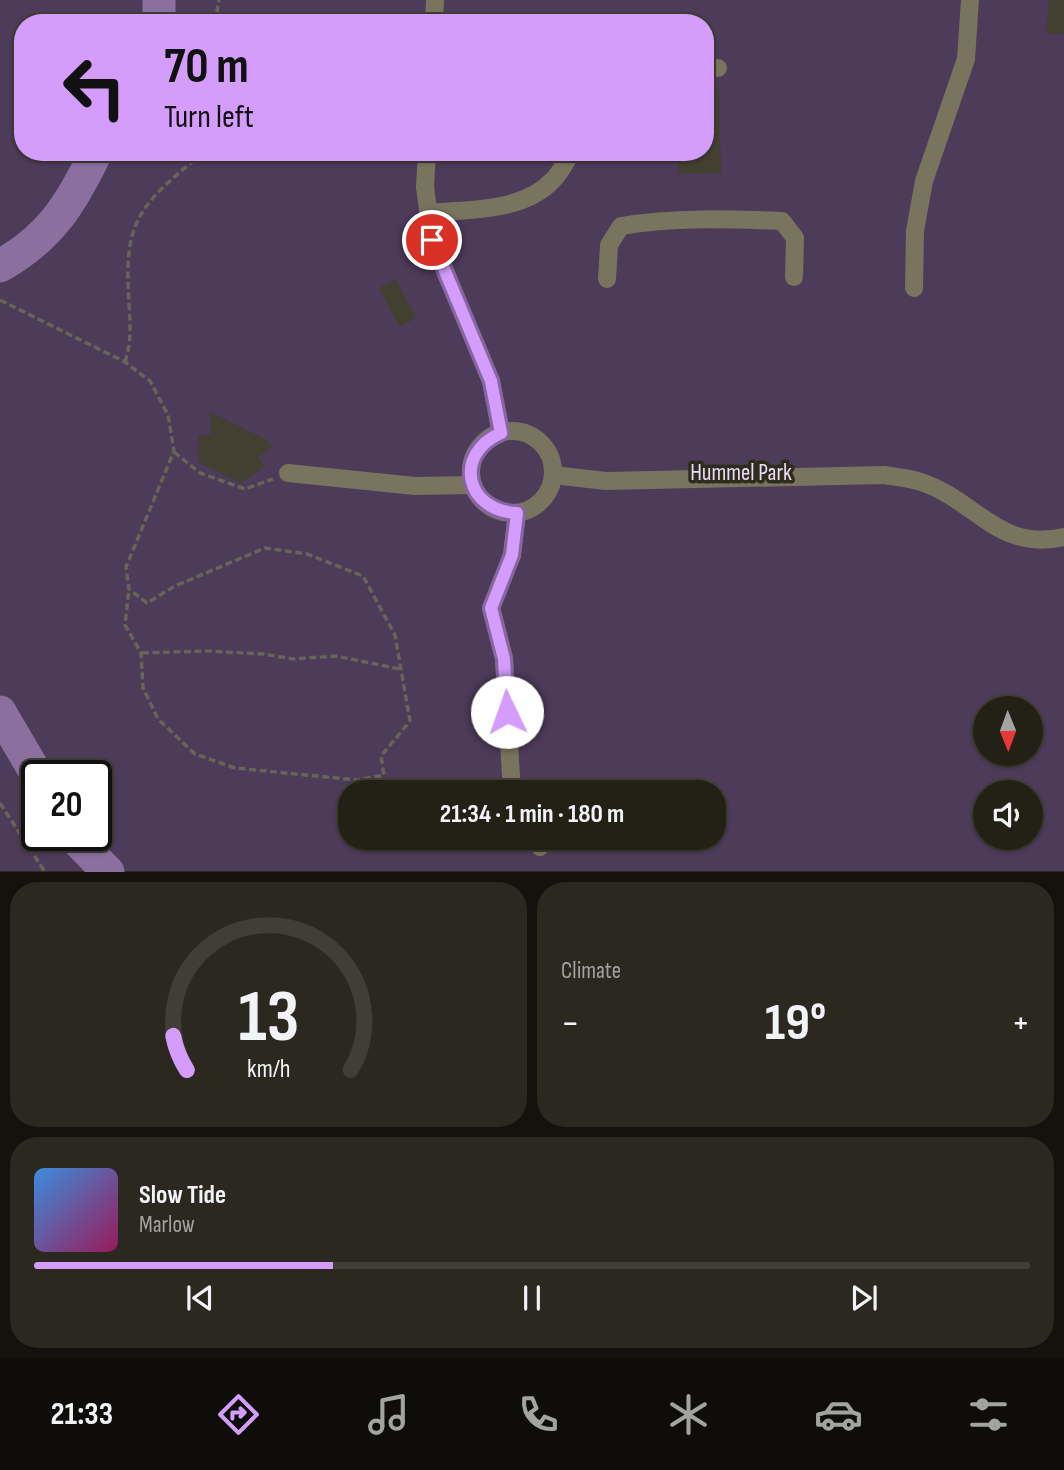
<!DOCTYPE html>
<html lang="en">
<head>
<meta charset="utf-8">
<style>
	:root { --surface:#232116; --page:#2b291f; --text:#f1f3f6; --muted:#a3a3a1; --line:#403e35; --accent:#d49cfb }
	body { margin:0; font-family:"Sofia Sans Condensed",sans-serif; background:var(--page); color:var(--text); height:100vh; display:flex; flex-direction:column; font-size:26px; white-space:nowrap }
	* { box-sizing:border-box; margin:0 }
	p { font-size:23px; color:var(--muted) }
	.icon { flex:none; width:38px; height:38px; fill:none; stroke:currentColor; stroke-width:2; stroke-linecap:round; stroke-linejoin:round }
	.map { position:relative; height:872px; overflow:hidden }
	.panel { display:flex; flex-direction:column; gap:10px; padding:10px; background:#13120c; flex:1 }
	.panel>* { flex:none }
	.hud { position:absolute; left:14px; top:14px; width:700px; height:147px; border-radius:28px; box-shadow:0 2px 5px #0004,0 0 0 2px var(--line); background:#d49cfb; color:#111; overflow:hidden }
	.needle { width:46px; rotate:179deg }
	.controls { position:absolute; left:973px; top:696px; display:grid; gap:14px }
	.controls a { display:grid; place-items:center; width:70px; height:70px; border-radius:50%; background:var(--surface); box-shadow:0 2px 5px #0004,0 0 0 2px var(--line); font-size:35px }
	.speed { position:absolute; left:21px; top:760px; display:flex; gap:14px; font-size:35px; font-weight:700; text-align:center }
	.speed>* { display:grid; place-content:center; width:91px; height:91px; border-radius:50%; background:var(--surface); box-shadow:0 2px 5px #0004,0 0 0 2px var(--line); line-height:1 }
	.speed .limit { border:4px solid #111; border-radius:10px; background:#fff; color:#111 }
	.pin { position:absolute; display:grid; place-items:center; width:60px; height:60px; color:#fff; margin:-30px; border:4px solid #fff; border-radius:50%; box-shadow:0 2px 7px #0007 }
	.me { position:absolute; width:77px; margin:-38px; rotate:357deg; stroke-linejoin:round; filter:drop-shadow(0 0 5px #0008) }
	.turn { display:flex; align-items:center; gap:24px; height:147px; padding:0 35px; font-size:32px }
	.turn .icon { width:91px; height:91px; stroke-width:2.5 }
	.turn b { display:block; font-size:49px; line-height:60px }
	.big { font-size:52px; font-weight:700; line-height:1.1 }
	.panel .tile { flex:1; display:flex; flex-direction:column; justify-content:center; gap:10px; min-width:0; padding:0 24px; border-radius:28px; background:var(--page) }
	.panel .dial { align-items:center; gap:0 }
	.dial svg { height:182px; overflow:visible; fill:none; stroke:var(--line); stroke-width:7; stroke-linecap:round; text-anchor:middle }
	.dial text { fill:var(--text); stroke:none }
	.song { display:flex; align-items:center; gap:21px }
	.cover { width:84px; height:84px; border-radius:10px; background:linear-gradient(135deg,hsl(210 70% 55%),hsl(330 70% 35%)) }
	.played { height:7px; border-radius:4px; background:linear-gradient(90deg,var(--accent) 30%,var(--line) 30%) }
	.keys { display:flex; justify-content:space-around; direction:ltr }
	.heat { display:flex; justify-content:space-between; align-items:center; font-size:38px; direction:ltr }
	.panel .tiles { flex:1; display:grid; gap:10px; grid-template-columns:1fr 1fr }
	.tile:last-child { grid-column:span 2 }
	.trip { position:absolute; left:338px; top:780px; width:388px; height:70px; border-radius:28px; background:var(--surface); box-shadow:0 2px 5px #0004,0 0 0 2px var(--line); font-weight:700; line-height:70px; text-align:center }
	.dock { display:flex; height:112px; justify-content:space-around; align-items:center; background:#0e0d09; color:var(--muted) }
	.dock .icon { width:49px; height:49px }
	.dock .current { color:var(--accent) }
	.dock b { font-size:32px; color:var(--text) }
	.map>svg:first-child { display:block }
	.green { fill:#4c3b59; fill-rule:evenodd }
	.lines { fill:none; stroke-linecap:round; stroke-linejoin:round }
	.river { stroke:#8b709f; stroke-width:33 }
	.building { fill:#434031 }
	.path { stroke:#676458; stroke-width:3.5; stroke-dasharray:7 3.5; stroke-linecap:butt }
	.minor { stroke:#78745d; stroke-width:18 }
	.route-casing { stroke:#8a65a3; stroke-width:18 }
	.route { stroke:#d49cfb; stroke-width:12 }
	.labels { text-anchor:middle; stroke-width:7; stroke-linejoin:round; paint-order:stroke }
	.park-label { font-size:23px; fill:#eddcf9; stroke:#2f2c1e }
</style>
</head>
<body>
<div class="map">
<svg width="1064" height="872" viewBox="0 0 1064 872">
	<rect width="100%" height="100%" fill="#2f2c1e"/>
	<path class="green" d="M0,0H1064V871H0ZM23,23H705V152H23ZM985,709H1031V754H985ZM37,775H96V835H37ZM350,793H714V838H350ZM985,793H1031V838H985Z"/>
	<g class="lines">
		<g class="river">
			<path d="M159,0V23"/>
			<path d="M0,266C51,237 71,204 96,152"/>
			<path d="M0,712L37,775"/>
			<path d="M72,835L108,872"/>
		</g>
	</g>
	<g class="building">
		<path d="M1049,0H1064V34L1046,33Z"/>
		<path d="M705,88H719L721,173L678,174V152H705Z"/>
		<path d="M396,279L416,318L399,327L379,288Z"/>
		<path d="M210,412L267,440L272,447L258,457L265,466L241,483L199,463L198,436L211,434Z"/>
	</g>
	<g class="lines">
		<g class="path">
			<path d="M215,23L219,0"/>
			<path d="M0,300L125,362L150,381L168,415L174,451L126,567L129,589L147,603L175,586L265,548L307,554L363,576L395,635L410,721L381,756L384,775L357,780L235,768L195,754L158,719L143,688L141,653L125,625L129,589"/>
			<path d="M125,362C132,340 130,325 129,303C124,227 135,209 192,162L193,152"/>
			<path d="M174,452L200,473L245,489L273,479"/>
			<path d="M142,653L206,651L264,654L293,659L336,656L400,669"/>
			<path d="M0,803L45,872"/>
		</g>
		<g class="minor">
			<path d="M434,23L435,0"/>
			<path d="M705,68H718"/>
			<path d="M427,152L425,187L432,240L491,381L501,433"/>
			<path d="M429,213C470,209 523,212 553,180C561,172 566,161 572,152"/>
			<path d="M607,279L609,245L621,226C674,217 728,219 782,221L795,238L794,277"/>
			<path d="M914,288L915,231L924,181L966,59L970,0"/>
			<circle cx="512" cy="472" r="41"/>
			<path d="M288,473L415,486L473,485"/>
			<path d="M553,475L606,481L884,475C896,477 910,478 921,482C976,500 998,552 1064,537"/>
			<path d="M512,793L504,658L491,608L512,555L517,513"/>
			<path d="M536,838L540,847"/>
		</g>
	</g>
	<g class="lines">
		<defs>
			<path id="route" d="M432,240L491,381L501,433C453,454 465,511 517,513L512,555L491,608L504,659L507,712"/>
		</defs>
		<use href="#route" class="route-casing"/>
		<use href="#route" class="route"/>
	</g>
	<g class="labels">
		<g class="park-label">
			<text x="741" y="480">Hummel Park</text>
		</g>
	</g>
</svg>
<div class="controls">
<a><svg class="needle" viewBox="-14 -14 28 28"><path d="M0-13l5 13h-10z" fill="#e53935"/><path d="M0 13l5-13h-10z" fill="#a3a3a1"/></svg></a>
<a><svg class="icon" aria-label="sound" viewBox="0 0 24 24"><path d="M4 9h4l5-4v14l-5-4H4zM17 9q2 3 0 6"/></svg></a>
</div>
<div class="speed"><div class="limit">20</div></div>
<div class="pin" style="left:432px;top:240px;background:#d93025"><svg class="icon" aria-label="arrive" viewBox="0 0 24 24"><path d="M6 21V4h12l-3 4 3 4H6"/></svg></div>
<svg class="me" style="left:507px;top:712px" viewBox="-20 -20 40 40"><circle r="19" fill="#fff"/><path d="M0-13L10 11 0 6-10 11z" fill="#d49cfb"/></svg>
<div class="trip">21:34 · 1 min · 180 m</div>
<div class="hud">
<div class="turn"><svg class="icon" aria-label="left" viewBox="0 0 24 24"><path d="M17 20v-9H6M10 6l-5 5 5 5"/></svg><div><b>70 m</b>Turn left</div></div>
</div>
</div>
<section class="panel">
<div class="tiles">
<div class="tile dial"><svg viewBox="0 0 100 80">
<path d="M14 69A42 42 0 1 1 86 69"/>
<path d="M14 69A42 42 0 0 1 8 54" stroke="#d49cfb"/>
<text x="50" y="56" font-size="32" font-weight="700">13</text>
<text x="50" y="72" font-size="11">km/h</text>
</svg></div>
<div class="tile"><p>Climate</p>
<div class="heat"><a>−</a><b class="big">19°</b><a>+</a></div>
</div>
<div class="tile">
<div class="song"><i class="cover"></i><div><b>Slow Tide</b><p>Marlow</p></div></div>
<div class="played"></div>
<div class="keys"><svg class="icon" aria-label="previous" viewBox="0 0 24 24"><path d="M18 5L8 12l10 7zM5 5v14"/></svg><svg class="icon" aria-label="pause" viewBox="0 0 24 24"><path d="M8 5v14M16 5v14"/></svg><svg class="icon" aria-label="next" viewBox="0 0 24 24"><path d="M6 5l10 7-10 7zM19 5v14"/></svg></div>
</div>
</div>
</section>
<nav class="dock">
<b>21:33</b>
<svg class="icon current" aria-label="directions" viewBox="0 0 24 24"><path d="M12 3l9 9-9 9-9-9zM9 14v-3h6M13 9l2 2-2 2"/></svg>
<svg class="icon" aria-label="music" viewBox="0 0 24 24"><path d="M9 18V5l10-2v13"/><circle cx="6" cy="18" r="3"/><circle cx="16" cy="16" r="3"/></svg>
<svg class="icon" aria-label="phone" viewBox="0 0 24 24"><path d="M5 4h4l2 5-3 2q2 4 5 5l2-3 5 2v4C11 20 4 13 5 4z"/></svg>
<svg class="icon" aria-label="climate" viewBox="0 0 24 24"><path d="M12 3v18M4 7l16 10M4 17L20 7"/></svg>
<svg class="icon" aria-label="car" viewBox="0 0 24 24"><path d="M5 17H2v-5l4-1 3-4h7l3 4 3 1v5h-3M9 17h6M6 11h13"/><circle cx="7" cy="17" r="2"/><circle cx="17" cy="17" r="2"/></svg>
<svg class="icon" aria-label="filters" viewBox="0 0 24 24"><path d="M4 7h16M4 17h16"/><circle cx="9" cy="7" r="2"/><circle cx="15" cy="17" r="2"/></svg>
</nav>
</body>
</html>
